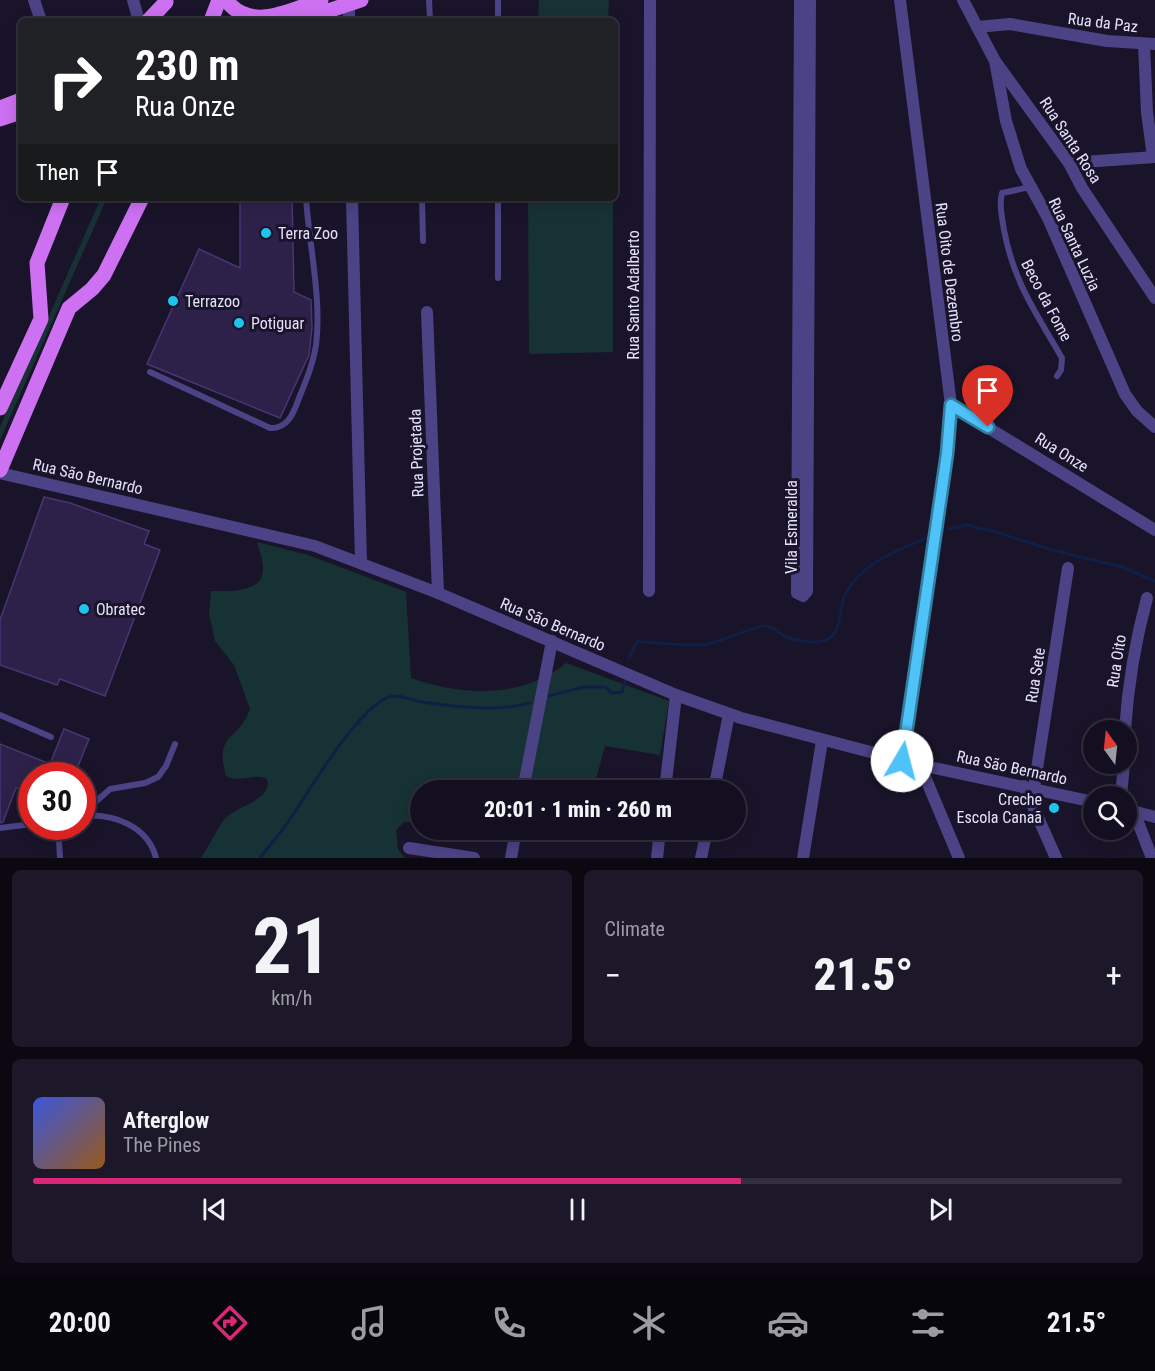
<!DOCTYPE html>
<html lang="en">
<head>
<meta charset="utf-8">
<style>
	:root { --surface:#140f20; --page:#1d1829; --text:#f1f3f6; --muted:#9d9ca5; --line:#332f3e; --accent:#db2777 }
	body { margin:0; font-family:"Roboto Condensed",sans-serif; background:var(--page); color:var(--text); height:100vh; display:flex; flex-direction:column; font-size:22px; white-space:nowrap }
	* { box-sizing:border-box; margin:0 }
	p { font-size:20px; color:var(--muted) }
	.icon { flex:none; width:33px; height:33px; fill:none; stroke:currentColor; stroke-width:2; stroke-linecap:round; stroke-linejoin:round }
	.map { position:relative; height:858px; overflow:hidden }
	.sheet { display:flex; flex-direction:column; gap:12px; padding:12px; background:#0b0812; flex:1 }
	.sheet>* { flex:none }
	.banner { position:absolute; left:18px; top:18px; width:600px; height:183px; border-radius:9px; box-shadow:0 3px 15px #0003,0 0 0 2px var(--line); background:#202124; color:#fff; overflow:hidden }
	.needle { width:39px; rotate:345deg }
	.tools { position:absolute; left:1083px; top:720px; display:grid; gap:12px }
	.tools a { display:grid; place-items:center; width:54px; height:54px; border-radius:50%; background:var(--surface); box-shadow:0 3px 15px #0003,0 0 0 2px var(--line); font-size:30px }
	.speed { position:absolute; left:18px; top:762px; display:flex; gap:12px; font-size:30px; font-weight:700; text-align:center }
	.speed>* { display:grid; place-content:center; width:78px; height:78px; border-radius:50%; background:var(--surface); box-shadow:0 3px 15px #0003,0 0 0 2px var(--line); line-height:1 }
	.speed .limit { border:9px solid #d22; background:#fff; color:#111 }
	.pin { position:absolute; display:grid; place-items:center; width:51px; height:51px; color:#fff; margin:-62px -26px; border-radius:50% 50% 50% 0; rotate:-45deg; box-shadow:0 0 6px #0007 }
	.pin .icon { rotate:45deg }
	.me { position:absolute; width:66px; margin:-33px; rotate:8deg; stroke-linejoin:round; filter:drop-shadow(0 0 4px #0008) }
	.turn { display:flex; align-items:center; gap:21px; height:126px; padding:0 18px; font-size:27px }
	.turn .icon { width:78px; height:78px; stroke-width:2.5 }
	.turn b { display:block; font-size:42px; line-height:51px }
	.then { display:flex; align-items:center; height:57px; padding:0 18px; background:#0003; gap:12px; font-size:22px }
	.big { font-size:45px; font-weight:800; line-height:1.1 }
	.sheet .tile { flex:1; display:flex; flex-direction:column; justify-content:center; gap:9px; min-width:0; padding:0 21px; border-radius:9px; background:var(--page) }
	.sheet .dial { align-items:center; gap:0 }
	.dial b { font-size:78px; line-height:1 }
	.song { display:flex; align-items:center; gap:18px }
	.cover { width:72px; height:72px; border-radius:9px; background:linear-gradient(135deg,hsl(230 70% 55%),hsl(30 70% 35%)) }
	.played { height:6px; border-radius:3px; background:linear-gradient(90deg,var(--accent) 65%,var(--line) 65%) }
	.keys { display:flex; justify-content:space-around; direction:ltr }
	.heat { display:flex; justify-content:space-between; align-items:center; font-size:33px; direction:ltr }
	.sheet .tiles { flex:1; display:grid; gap:12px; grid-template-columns:1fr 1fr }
	.tile:last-child { grid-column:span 2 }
	.trip { position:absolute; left:410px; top:780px; width:336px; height:60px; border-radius:30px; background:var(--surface); box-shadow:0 3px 15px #0003,0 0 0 2px var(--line); font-weight:800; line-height:60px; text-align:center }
	.tab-bar { display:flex; height:96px; justify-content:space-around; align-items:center; background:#08060d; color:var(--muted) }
	.tab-bar .icon { width:42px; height:42px }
	.tab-bar .selected { color:var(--accent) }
	.tab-bar b { font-size:27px; color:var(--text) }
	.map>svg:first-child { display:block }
	.green { fill:#173234 }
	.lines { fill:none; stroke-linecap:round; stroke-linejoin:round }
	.stream { stroke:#101f46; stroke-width:3 }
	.building { fill:#2d2149; stroke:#473673; stroke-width:1.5 }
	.lane { stroke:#4b4385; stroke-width:6 }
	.street { stroke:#4b4385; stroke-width:12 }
	.primary { stroke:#cd71f2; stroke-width:15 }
	.route-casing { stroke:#337fa1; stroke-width:15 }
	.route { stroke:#4fc3f7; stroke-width:10 }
	.poi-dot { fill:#1dc4eb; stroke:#1a142a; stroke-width:2 }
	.labels { text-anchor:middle; stroke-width:6; stroke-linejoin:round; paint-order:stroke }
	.street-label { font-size:16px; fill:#e5e0fc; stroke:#1a142a }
	.poi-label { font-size:16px; fill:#e5e0fc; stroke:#1a142a; text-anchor:start }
</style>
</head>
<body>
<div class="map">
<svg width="1155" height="858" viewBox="0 0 1155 858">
	<rect width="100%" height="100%" fill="#1a142a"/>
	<g class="green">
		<path d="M539,0H609L608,21H538Z"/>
		<path d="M101,198H107L0,440V427Z"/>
		<path d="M528,198H613V352L529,354Z"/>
		<path d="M257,542L308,555L406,592L411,678C461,696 522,699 566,663L669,701L660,755L605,746L593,790H547L485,780L479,782L470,790H420V822H404L396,830L398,849L405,858H201C209,846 215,833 223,821C234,805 273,802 267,779C254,772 240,784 226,776C214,731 238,743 250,709L234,665L215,641L209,614L211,591C226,591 262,594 263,570C264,562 259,550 257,542Z"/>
	</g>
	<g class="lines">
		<g class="stream">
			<path d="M949,529L966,525L996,532L1052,550L1122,567L1155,581"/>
			<path d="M629,658L637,642C660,641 684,648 707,644C726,640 743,631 762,626C773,625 777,632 786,637C793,640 810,643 818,642C846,639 836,608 847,591C865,560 900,551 930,536"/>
			<path d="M548,696L584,687H605L612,693L622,692L625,681"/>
			<path d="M260,858C270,845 281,832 291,818C307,794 365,695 395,696C404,696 413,701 422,702C456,707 496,712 530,703"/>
		</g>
	</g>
	<g class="building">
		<path d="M240,198H292L294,292L311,300L312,328L309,355L280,418L147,364L199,249L240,268Z"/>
		<path d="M44,497L70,503L149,531L144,544L160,550L105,696L60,679L57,685L0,665V620Z"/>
		<path d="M64,729L89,739L74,776H32V794L16,788L3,822L0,823V744L50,764Z"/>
	</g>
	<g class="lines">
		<g class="lane">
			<path d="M429,0L430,21"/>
			<path d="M498,21V0"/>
			<path d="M1030,187L1002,193C999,205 1002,217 1004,230C1014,283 1036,313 1062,358L1061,370L1057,376"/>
			<path d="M422,198L423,241"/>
			<path d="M498,198V278"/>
			<path d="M150,372L270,428C288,429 294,412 299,398C306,381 313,364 316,345C322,300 309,244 306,198"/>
			<path d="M0,715L51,737"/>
			<path d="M82,814L110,789L145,783L158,777L166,766L175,744"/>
			<path d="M82,816C113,813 148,826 156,858"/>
			<path d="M58,826L60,858"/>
			<path d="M0,828L32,824"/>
		</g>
		<g class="street">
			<path d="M34,0L41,21"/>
			<path d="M133,0L139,21"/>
			<path d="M800,0L797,593L803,596L807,591L810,0"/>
			<path d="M900,0L951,405L947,454L902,761"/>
			<path d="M963,0L995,61L1069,163L1082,188L1155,298"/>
			<path d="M349,4V21"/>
			<path d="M977,27L1010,24L1107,41L1155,44"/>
			<path d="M1144,44L1147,112L1153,157"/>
			<path d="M995,61L1006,121L1021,169L1048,218L1125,394L1137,411L1155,427"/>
			<path d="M1069,163L1155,157"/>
			<path d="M352,198L361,563"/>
			<path d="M427,312L438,593"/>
			<path d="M951,405L1155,530"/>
			<path d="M0,473L315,546L438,593L676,695L741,718L920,765L1094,802"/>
			<path d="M649,591L650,0"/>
			<path d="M1125,730C1128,685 1135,642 1147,598"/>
			<path d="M920,765L959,858"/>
			<path d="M1024,786L1056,858"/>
			<path d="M1034,788L1068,568"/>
			<path d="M523,790L552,641"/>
			<path d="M665,790L676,695"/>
			<path d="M714,790L729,714"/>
			<path d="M1121,796L1124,764"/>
			<path d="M1128,810L1155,817"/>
			<path d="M1134,812L1152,858"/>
			<path d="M409,848L474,858"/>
			<path d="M511,858L516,830"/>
			<path d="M657,858L660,830"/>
			<path d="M701,858L707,830"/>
			<path d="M803,858L822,741"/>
		</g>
		<g class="primary">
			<path d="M226,0C251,33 290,10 321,0"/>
			<path d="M148,21L166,2"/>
			<path d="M211,21L219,0"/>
			<path d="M298,21L361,0"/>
			<path d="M0,108L21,100"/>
			<path d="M0,119L21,112"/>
			<path d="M0,408L41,319L37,263L63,198"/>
			<path d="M0,470L69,308L92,289L104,275L142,198"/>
		</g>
	</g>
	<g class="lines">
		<defs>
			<path id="route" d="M902,761L947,454L951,405L988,427"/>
		</defs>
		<use href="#route" class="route-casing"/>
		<use href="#route" class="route"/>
	</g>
	<g class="poi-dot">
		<circle cx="266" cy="233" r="6"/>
		<circle cx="173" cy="301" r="6"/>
		<circle cx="239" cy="323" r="6"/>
		<circle cx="84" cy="609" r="6"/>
		<circle cx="1054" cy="808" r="6"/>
	</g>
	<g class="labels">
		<g class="street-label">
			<text transform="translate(1103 22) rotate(7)" y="6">Rua da Paz</text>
			<text transform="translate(1071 140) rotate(57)" y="6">Rua Santa Rosa</text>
			<text transform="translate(1075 244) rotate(65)" y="6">Rua Santa Luzia</text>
			<text transform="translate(950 272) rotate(83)" y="6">Rua Oito de Dezembro</text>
			<text transform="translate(633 295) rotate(-90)" y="6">Rua Santo Adalberto</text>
			<text transform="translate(1047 300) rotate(62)" y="6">Beco da Fome</text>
			<text transform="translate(1062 452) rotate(32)" y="6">Rua Onze</text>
			<text transform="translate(416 453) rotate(-92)" y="6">Rua Projetada</text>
			<text transform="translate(88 476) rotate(13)" y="6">Rua São Bernardo</text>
			<text transform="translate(791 527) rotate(-90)" y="6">Vila Esmeralda</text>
			<text transform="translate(553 624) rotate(23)" y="6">Rua São Bernardo</text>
			<text transform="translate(1116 661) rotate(-81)" y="6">Rua Oito</text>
			<text transform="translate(1035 675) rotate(-81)" y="6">Rua Sete</text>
			<text transform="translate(1012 767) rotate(12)" y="6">Rua São Bernardo</text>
		</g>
		<g class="poi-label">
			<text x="278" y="239">Terra Zoo</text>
			<text x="185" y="307">Terrazoo</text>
			<text x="251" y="329">Potiguar</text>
			<text x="96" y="615">Obratec</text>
			<text x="1042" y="805" text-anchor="end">Creche<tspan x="1042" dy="18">Escola Canaã</tspan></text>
		</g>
	</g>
</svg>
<div class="tools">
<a><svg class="needle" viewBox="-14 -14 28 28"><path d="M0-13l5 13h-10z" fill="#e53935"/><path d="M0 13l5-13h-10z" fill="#9d9ca5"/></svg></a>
<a><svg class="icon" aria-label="search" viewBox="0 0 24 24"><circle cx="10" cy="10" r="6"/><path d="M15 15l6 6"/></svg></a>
</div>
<div class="speed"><div class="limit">30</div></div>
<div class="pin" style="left:988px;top:427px;background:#d93025"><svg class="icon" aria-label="arrive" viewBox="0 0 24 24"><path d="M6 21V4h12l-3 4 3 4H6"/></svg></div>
<svg class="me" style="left:902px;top:761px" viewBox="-20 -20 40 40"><circle r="19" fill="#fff"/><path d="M0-13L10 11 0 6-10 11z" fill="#4fc3f7"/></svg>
<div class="trip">20:01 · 1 min · 260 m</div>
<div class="banner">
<div class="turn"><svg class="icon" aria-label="right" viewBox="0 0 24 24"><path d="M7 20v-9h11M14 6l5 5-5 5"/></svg><div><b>230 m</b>Rua Onze</div></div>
<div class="then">Then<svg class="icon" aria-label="arrive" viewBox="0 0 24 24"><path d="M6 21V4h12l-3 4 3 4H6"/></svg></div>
</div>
</div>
<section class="sheet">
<div class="tiles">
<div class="tile dial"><b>21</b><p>km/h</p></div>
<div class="tile"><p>Climate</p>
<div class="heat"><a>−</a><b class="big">21.5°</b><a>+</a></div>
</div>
<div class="tile">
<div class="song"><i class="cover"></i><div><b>Afterglow</b><p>The Pines</p></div></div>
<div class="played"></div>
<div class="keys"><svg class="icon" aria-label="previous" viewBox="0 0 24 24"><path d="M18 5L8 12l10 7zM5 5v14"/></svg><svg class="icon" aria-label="pause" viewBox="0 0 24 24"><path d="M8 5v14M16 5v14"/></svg><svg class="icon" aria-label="next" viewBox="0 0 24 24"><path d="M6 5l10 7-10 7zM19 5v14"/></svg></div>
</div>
</div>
</section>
<nav class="tab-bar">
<b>20:00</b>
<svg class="icon selected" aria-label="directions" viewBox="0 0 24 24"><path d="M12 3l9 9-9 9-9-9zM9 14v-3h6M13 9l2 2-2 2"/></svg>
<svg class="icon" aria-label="music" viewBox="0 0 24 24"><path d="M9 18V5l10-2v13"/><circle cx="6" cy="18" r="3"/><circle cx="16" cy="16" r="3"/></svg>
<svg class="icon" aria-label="phone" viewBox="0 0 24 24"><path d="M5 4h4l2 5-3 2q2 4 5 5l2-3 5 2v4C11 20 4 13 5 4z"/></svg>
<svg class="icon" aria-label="climate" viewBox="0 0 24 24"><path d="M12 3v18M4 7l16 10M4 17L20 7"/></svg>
<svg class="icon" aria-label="car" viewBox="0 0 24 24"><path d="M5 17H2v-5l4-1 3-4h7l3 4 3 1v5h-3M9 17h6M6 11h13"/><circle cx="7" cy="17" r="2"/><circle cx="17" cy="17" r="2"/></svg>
<svg class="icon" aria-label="filters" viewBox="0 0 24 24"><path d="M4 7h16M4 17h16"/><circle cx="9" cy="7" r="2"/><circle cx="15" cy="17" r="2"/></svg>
<b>21.5°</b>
</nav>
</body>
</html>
